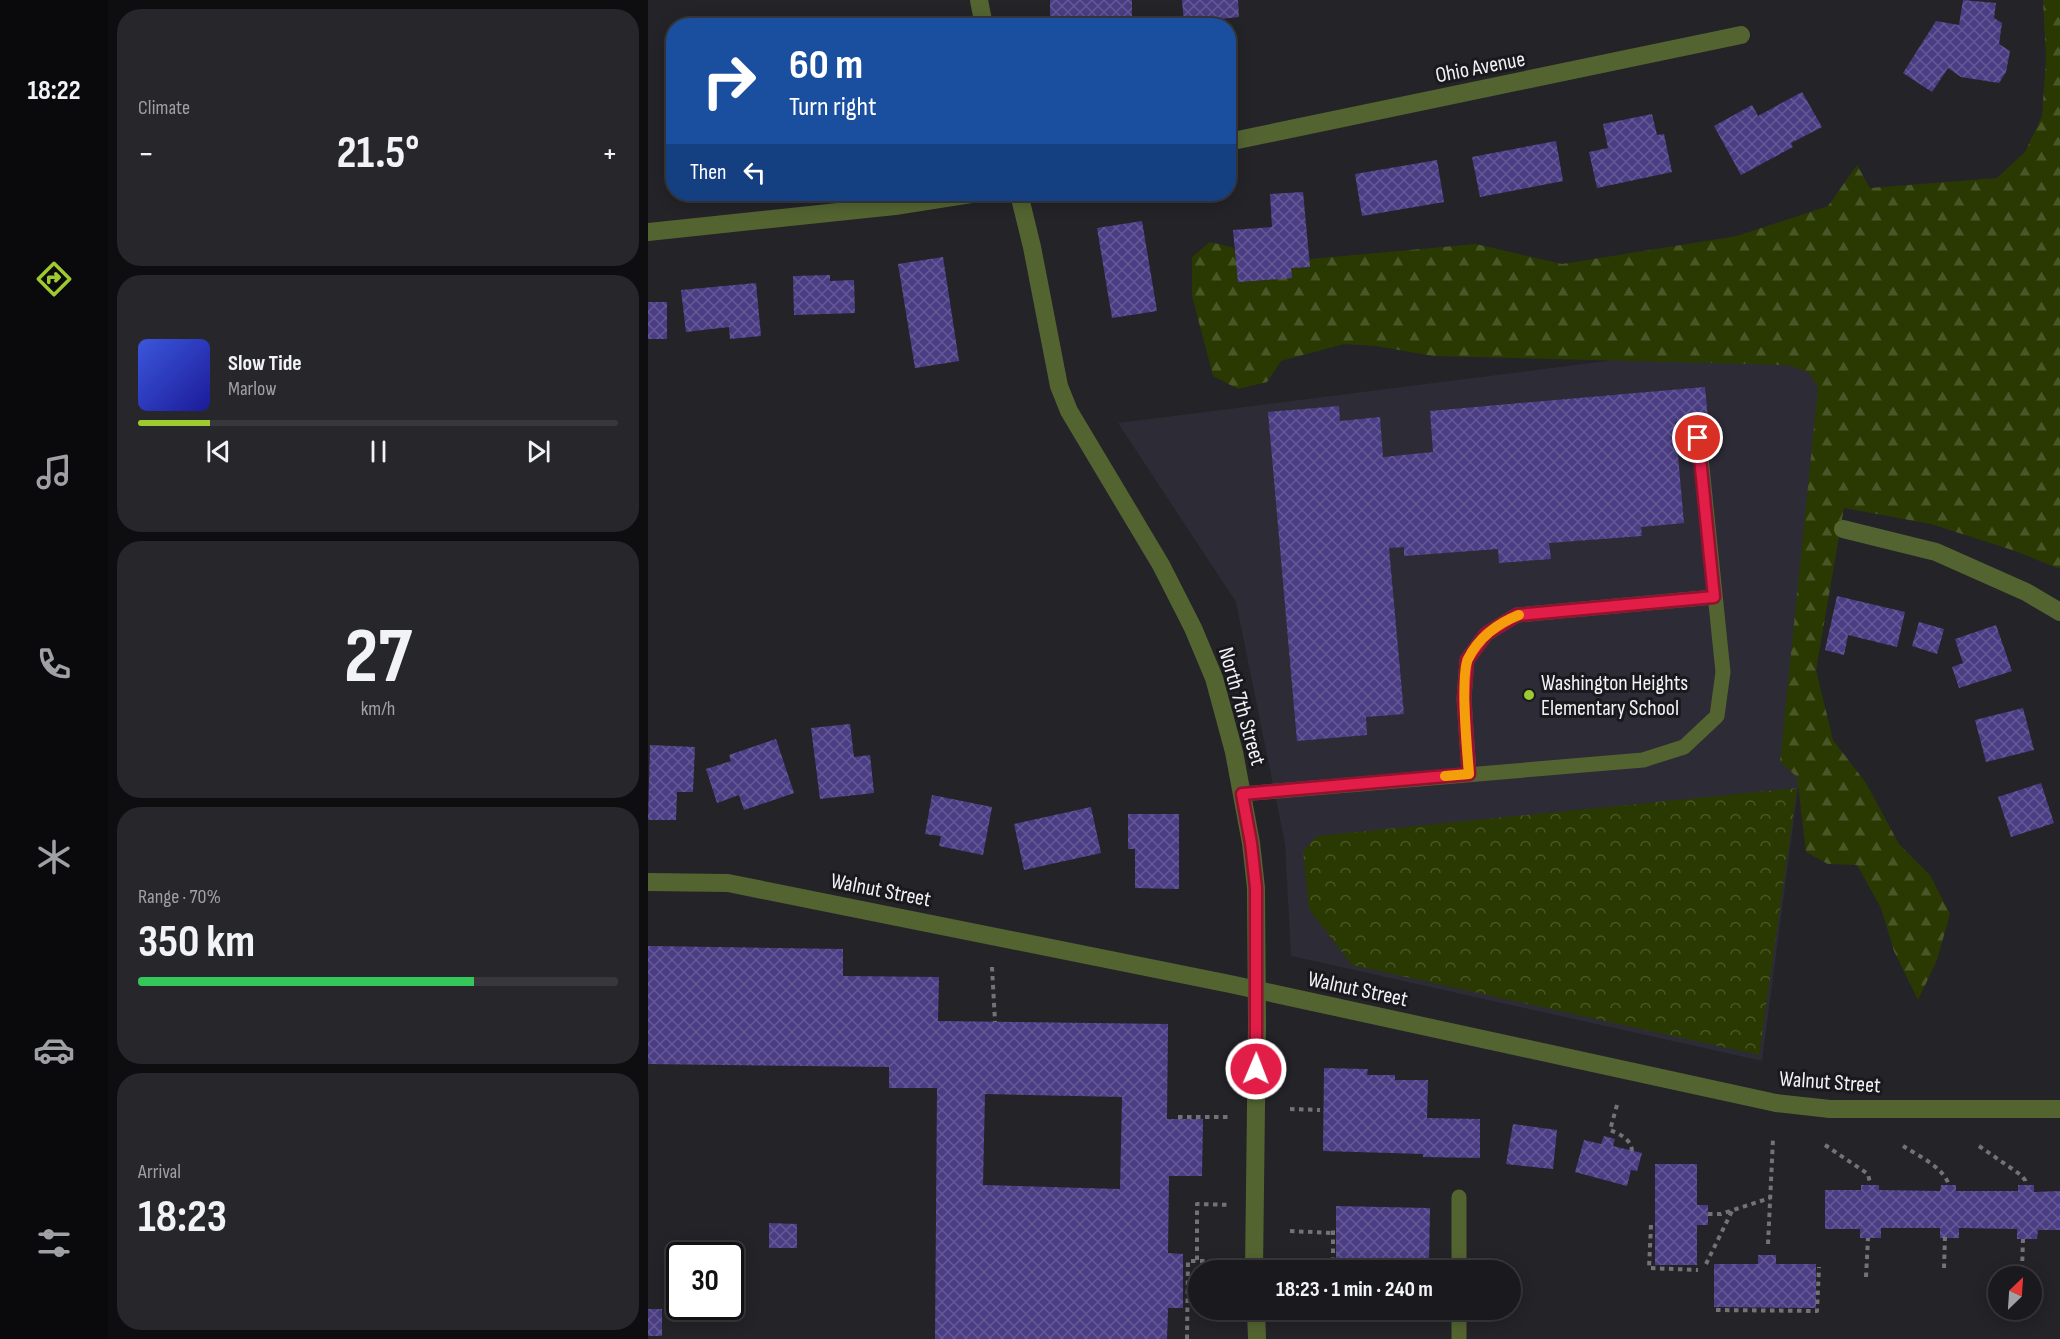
<!DOCTYPE html>
<html lang="en">
<head>
<meta charset="utf-8">
<style>
	:root { --surface:#1a1a1e; --page:#27272b; --text:#f1f3f6; --muted:#9fa1a4; --line:#38383c; --accent:#9eca2f }
	body { margin:0; font-family:"Sofia Sans Condensed",sans-serif; background:var(--page); color:var(--text); height:100vh; display:flex; flex-direction:column; font-size:22px; white-space:nowrap }
	* { box-sizing:border-box; margin:0 }
	p { font-size:20px; color:var(--muted) }
	.icon { flex:none; width:33px; height:33px; fill:none; stroke:currentColor; stroke-width:2; stroke-linecap:round; stroke-linejoin:round }
	.map { position:relative; flex:1; overflow:hidden }
	.side { display:flex; flex-direction:column; gap:9px; padding:9px; background:#0e0e10; width:540px }
	.side>* { flex:none }
	.guide { position:absolute; left:18px; top:18px; width:570px; height:183px; border-radius:24px; box-shadow:0 3px 15px #0003,0 0 0 2px var(--line); background:#1a4fa0; color:#fff; overflow:hidden }
	.needle { width:39px; rotate:25deg }
	.fabs { position:absolute; left:1340px; top:1266px; display:grid; gap:12px }
	.fabs a { display:grid; place-items:center; width:54px; height:54px; border-radius:50%; background:var(--surface); box-shadow:0 3px 15px #0003,0 0 0 2px var(--line); font-size:30px }
	.speed { position:absolute; left:18px; top:1242px; display:flex; gap:12px; font-size:30px; font-weight:700; text-align:center }
	.speed>* { display:grid; place-content:center; width:78px; height:78px; border-radius:50%; background:var(--surface); box-shadow:0 3px 15px #0003,0 0 0 2px var(--line); line-height:1 }
	.speed .limit { border:3px solid #111; border-radius:9px; background:#fff; color:#111 }
	.pin { position:absolute; display:grid; place-items:center; width:51px; height:51px; color:#fff; margin:-26px; border:3px solid #fff; border-radius:50%; box-shadow:0 2px 6px #0007 }
	.me { position:absolute; width:66px; margin:-33px; rotate:1deg; stroke-linejoin:round; filter:drop-shadow(0 0 4px #0008) }
	.turn { display:flex; align-items:center; gap:21px; height:126px; padding:0 24px; font-size:27px }
	.turn .icon { width:78px; height:78px; stroke-width:2.5 }
	.turn b { display:block; font-size:42px; line-height:51px }
	.then { display:flex; align-items:center; height:57px; padding:0 24px; background:#0003; gap:12px; font-size:22px }
	.big { font-size:45px; font-weight:700; line-height:1.1 }
	.side .tile { flex:1; display:flex; flex-direction:column; justify-content:center; gap:9px; min-width:0; padding:0 21px; border-radius:24px; background:var(--page) }
	.side .dial { align-items:center; gap:0 }
	.dial b { font-size:78px; line-height:1 }
	.song { display:flex; align-items:center; gap:18px }
	.cover { width:72px; height:72px; border-radius:9px; background:linear-gradient(135deg,hsl(230 70% 55%),hsl(240 70% 35%)) }
	.played { height:6px; border-radius:3px; background:linear-gradient(90deg,var(--accent) 15%,var(--line) 15%) }
	.keys { display:flex; justify-content:space-around; direction:ltr }
	.heat { display:flex; justify-content:space-between; align-items:center; font-size:33px; direction:ltr }
	.charge { height:9px; border-radius:4px; background:linear-gradient(90deg,#34c759 70%,var(--line) 0) }
	.trip { position:absolute; left:540px; top:1260px; width:333px; height:60px; border-radius:30px; background:var(--surface); box-shadow:0 3px 15px #0003,0 0 0 2px var(--line); font-weight:700; line-height:60px; text-align:center }
	main { display:flex; flex:1; min-height:0 }
	.menu { display:flex; flex-direction:column; width:108px; justify-content:space-around; align-items:center; background:#0a0a0c; color:var(--muted) }
	.menu .icon { width:42px; height:42px }
	.menu .selected { color:var(--accent) }
	.menu b { font-size:27px; color:var(--text) }
	.map>svg:first-child { display:block }
	.built { fill:#2c2b36 }
	.forest { fill:url(#forest-firs) }
	.park { fill:url(#park-crowns) }
	.building { fill:url(#building-cross-hatch); fill-rule:evenodd }
	.lines { fill:none; stroke-linecap:round; stroke-linejoin:round }
	.path { stroke:#727277; stroke-width:4; stroke-dasharray:4.5 4.5; stroke-linecap:butt }
	.lane { stroke:#536431; stroke-width:15 }
	.street { stroke:#536431; stroke-width:18 }
	.route-casing { stroke:#92132f; stroke-width:15 }
	.route { stroke:#e11d48; stroke-width:10 }
	.slow { stroke:#f59e0b; stroke-width:10 }
	.poi-dot { fill:#9eca2f; stroke:#1a191e; stroke-width:2 }
	.labels { text-anchor:middle; stroke-width:6; stroke-linejoin:round; paint-order:stroke }
	.street-label { font-size:22px; fill:#f2f2f6; stroke:#1a191e }
	.poi-label { font-size:22px; fill:#f2f2f6; stroke:#1a191e; text-anchor:start }
</style>
</head>
<body>
<main>
<nav class="menu">
<b>18:22</b>
<svg class="icon selected" aria-label="directions" viewBox="0 0 24 24"><path d="M12 3l9 9-9 9-9-9zM9 14v-3h6M13 9l2 2-2 2"/></svg>
<svg class="icon" aria-label="music" viewBox="0 0 24 24"><path d="M9 18V5l10-2v13"/><circle cx="6" cy="18" r="3"/><circle cx="16" cy="16" r="3"/></svg>
<svg class="icon" aria-label="phone" viewBox="0 0 24 24"><path d="M5 4h4l2 5-3 2q2 4 5 5l2-3 5 2v4C11 20 4 13 5 4z"/></svg>
<svg class="icon" aria-label="climate" viewBox="0 0 24 24"><path d="M12 3v18M4 7l16 10M4 17L20 7"/></svg>
<svg class="icon" aria-label="car" viewBox="0 0 24 24"><path d="M5 17H2v-5l4-1 3-4h7l3 4 3 1v5h-3M9 17h6M6 11h13"/><circle cx="7" cy="17" r="2"/><circle cx="17" cy="17" r="2"/></svg>
<svg class="icon" aria-label="filters" viewBox="0 0 24 24"><path d="M4 7h16M4 17h16"/><circle cx="9" cy="7" r="2"/><circle cx="15" cy="17" r="2"/></svg>
</nav>
<section class="side">
<div class="tile"><p>Climate</p>
<div class="heat"><a>−</a><b class="big">21.5°</b><a>+</a></div>
</div>
<div class="tile">
<div class="song"><i class="cover"></i><div><b>Slow Tide</b><p>Marlow</p></div></div>
<div class="played"></div>
<div class="keys"><svg class="icon" aria-label="previous" viewBox="0 0 24 24"><path d="M18 5L8 12l10 7zM5 5v14"/></svg><svg class="icon" aria-label="pause" viewBox="0 0 24 24"><path d="M8 5v14M16 5v14"/></svg><svg class="icon" aria-label="next" viewBox="0 0 24 24"><path d="M6 5l10 7-10 7zM19 5v14"/></svg></div>
</div>
<div class="tile dial"><b>27</b><p>km/h</p></div>
<div class="tile"><p>Range · 70%</p><b class="big">350 km</b><div class="charge"></div></div>
<div class="tile"><p>Arrival</p><b class="big">18:23</b></div>
</section>
<div class="map">
<svg width="1412" height="1339" viewBox="0 0 1412 1339">
	<defs>
		<pattern id="forest-firs" width="22" height="20" patternUnits="userSpaceOnUse" patternTransform="scale(1.5)"><rect width="22" height="20" fill="#2a3901"/><path d="M5 1l3.5 6h-7zM16 11l3.5 6h-7z" fill="#495627"/></pattern>
		<pattern id="park-crowns" width="20" height="18" patternUnits="userSpaceOnUse" patternTransform="scale(1.5)"><rect width="20" height="18" fill="#2a3901"/><path d="M2 6a3 3 0 1 1 6 0M12 15a3 3 0 1 1 6 0" fill="none" stroke="#495627"/></pattern>
		<pattern id="building-cross-hatch" width="8" height="8" patternUnits="userSpaceOnUse" patternTransform="scale(1.5)"><rect width="8" height="8" fill="#4a3d83"/><path d="M0 0l8 8M0 8l8-8" fill="none" stroke="#655a95"/></pattern>
	</defs>
	<rect width="100%" height="100%" fill="#232328"/>
	<path class="built" d="M1178,333L1177,389L1150,788L1114,1061L643,956L637,844L588,602L470,423Z"/>
	<path class="forest" d="M1395,0H1412V569L1367,551L1283,524L1196,508L1168,670L1185,740L1218,783L1251,844L1282,875L1302,914L1289,960L1270,1000L1246,951L1233,908L1209,865L1180,864L1158,852L1149,777L1132,762L1170,387L1160,372L1140,365L785,356L728,346L696,344L633,361L619,382L590,389L565,376L544,296V257L562,242L583,247L608,263L638,266L662,259L828,244L914,264L1089,236L1180,206L1209,165L1222,188L1349,178L1377,152L1394,116L1398,59Z"/>
	<path class="park" d="M1149,788L1111,1055L704,965L661,909L655,851L669,836Z"/>
	<g class="building">
		<rect x="402" y="0" width="82" height="26"/>
		<path d="M534,0H590L591,17L536,23Z"/>
		<path d="M1315,0L1348,3L1346,18L1354,23L1351,44L1362,51L1358,72L1351,83L1313,77L1300,68L1284,92L1255,73L1288,21L1311,25Z"/>
		<path d="M1154,92L1174,127L1143,143L1145,147L1093,175L1066,126L1104,105L1110,116Z"/>
		<path d="M26,110V157H23L20,111Z"/>
		<path d="M1004,114L1009,135L1016,134L1024,172L949,188L941,152L960,148L955,124Z"/>
		<path d="M908,141L915,181L832,197L824,157Z"/>
		<path d="M789,160L796,202L714,216L707,174Z"/>
		<path d="M655,192L662,267L643,268L644,278L590,282L585,230L624,227L622,194Z"/>
		<path d="M494,221L509,311L464,318L449,228Z"/>
		<path d="M295,257L311,361L267,368L250,264Z"/>
		<path d="M182,275V281L206,280L207,313L146,315L145,276Z"/>
		<path d="M108,283L113,336L82,339L81,327L38,332L33,290Z"/>
		<rect x="0" y="302" width="19" height="37"/>
		<path d="M1057,387L1060,420L1027,422L1036,523L993,527L994,536L901,543L903,559L851,563L850,549L756,556V547L741,548L756,714L718,717L719,735L649,741L620,412L691,406L692,421L732,417L735,457L785,452L782,411Z"/>
		<path d="M1189,596L1257,612L1249,647L1200,635L1196,655L1177,650Z"/>
		<path d="M1271,622L1296,629L1289,654L1264,646Z"/>
		<path d="M1348,625L1364,671L1311,688L1304,667L1315,663L1307,639Z"/>
		<path d="M1375,708L1386,750L1338,762L1327,720Z"/>
		<path d="M202,724L206,757L222,755L226,793L172,799L163,728Z"/>
		<path d="M128,739L146,793L96,810L91,795L69,803L58,769L83,761L81,755Z"/>
		<path d="M2,745L47,747L45,792H29L28,820H0Z"/>
		<path d="M1393,783L1406,823L1363,837L1350,797Z"/>
		<path d="M284,795L344,807L335,855L291,846L293,836L277,834Z"/>
		<path d="M443,807L453,853L376,870L366,824Z"/>
		<path d="M480,814H531V889L487,888V849H480Z"/>
		<path d="M0,946L195,949V976L291,977L290,1021L520,1024L519,1119H555L554,1176H521L520,1253L535,1254V1308H520L519,1339H287L289,1088H241V1067L0,1064ZM337,1094L474,1097L472,1189L335,1185Z"/>
		<path d="M676,1068L720,1069L719,1075H747V1080H780L779,1118L832,1119V1158L775,1157V1154L675,1151Z"/>
		<path d="M865,1124L909,1130L905,1169L858,1164Z"/>
		<path d="M956,1136L967,1139L965,1146L994,1153L989,1171L983,1170L979,1186L927,1172L936,1140L953,1144Z"/>
		<path d="M1007,1164H1049V1205H1060V1225H1049V1265H1007Z"/>
		<path d="M1213,1185H1231V1190L1292,1191L1293,1185H1308V1191H1370V1185H1386V1192L1412,1191V1230H1390L1389,1239H1369V1229L1311,1228V1238H1292V1228H1233V1238H1212V1229H1177V1190H1213Z"/>
		<path d="M688,1206L782,1208L781,1262L688,1261Z"/>
		<path d="M121,1223L149,1224V1248H121Z"/>
		<path d="M1110,1255H1128V1264H1168V1308L1066,1307V1264H1110Z"/>
		<rect x="0" y="1309" width="14" height="27"/>
	</g>
	<g class="lines">
		<g class="path">
			<path d="M344,967L347,1022"/>
			<path d="M969,1105L962,1130C972,1134 983,1139 984,1151"/>
			<path d="M642,1109L672,1110"/>
			<path d="M530,1117H584"/>
			<path d="M1177,1145L1220,1174L1222,1183"/>
			<path d="M1255,1146C1271,1156 1295,1167 1301,1185"/>
			<path d="M1331,1146L1373,1175L1377,1180L1378,1185"/>
			<path d="M1060,1214H1073L1122,1198"/>
			<path d="M1003,1225L1001,1268L1050,1270"/>
			<path d="M642,1231L685,1233"/>
			<path d="M1120,1244L1125,1139"/>
			<path d="M549,1260V1204L583,1205"/>
			<path d="M685,1262V1227"/>
			<path d="M1058,1264L1084,1211"/>
			<path d="M1296,1268L1297,1237"/>
			<path d="M1374,1270L1375,1239"/>
			<path d="M1218,1277L1220,1238"/>
			<path d="M540,1280H550"/>
			<path d="M1068,1310L1169,1311L1171,1267"/>
			<path d="M539,1339L540,1261H582"/>
		</g>
		<g class="lane">
			<path d="M821,774L816,699L819,660L838,634L869,615L1066,597"/>
			<path d="M594,794L995,760L1036,747L1069,716L1075,672L1051,438"/>
			<path d="M811,1197V1270"/>
			<path d="M811,1310V1339"/>
		</g>
		<g class="street">
			<path d="M331,0L336,26"/>
			<path d="M580,142L1093,35"/>
			<path d="M371,194L384,247L411,386L421,411L513,565L545,628L566,678L586,752L603,843L608,888L609,1024L606,1270"/>
			<path d="M0,232L247,206L323,194"/>
			<path d="M1195,529L1288,552L1378,592L1412,612"/>
			<path d="M0,882L80,883L582,984L1128,1103L1182,1109H1412"/>
			<path d="M608,1310L609,1339"/>
		</g>
	</g>
	<g class="lines">
		<defs>
			<path id="route" d="M608,1069V888L603,843L594,794L821,774L816,699L819,660L838,634L869,615L1066,597L1050,438"/>
		</defs>
		<use href="#route" class="route-casing"/>
		<use href="#route" class="route"/>
		<path class="slow" d="M797,776L821,774C819,751 812,676 820,659C830,638 850,623 871,615"/>
	</g>
	<circle class="poi-dot" cx="881" cy="695" r="6"/>
	<g class="labels">
		<g class="street-label">
			<text transform="translate(832 66) rotate(-11)" y="8">Ohio Avenue</text>
			<text transform="translate(595 706) rotate(74)" y="8">North 7th Street</text>
			<text transform="translate(233 889) rotate(11)" y="8">Walnut Street</text>
			<text transform="translate(710 988) rotate(12)" y="8">Walnut Street</text>
			<text transform="translate(1182 1081) rotate(4)" y="8">Walnut Street</text>
		</g>
		<g class="poi-label">
			<text x="893" y="690">Washington Heights<tspan x="893" dy="25">Elementary School</tspan></text>
		</g>
	</g>
</svg>
<div class="fabs">
<a><svg class="needle" viewBox="-14 -14 28 28"><path d="M0-13l5 13h-10z" fill="#e53935"/><path d="M0 13l5-13h-10z" fill="#9fa1a4"/></svg></a>
</div>
<div class="speed"><div class="limit">30</div></div>
<div class="pin" style="left:1050px;top:438px;background:#d93025"><svg class="icon" aria-label="arrive" viewBox="0 0 24 24"><path d="M6 21V4h12l-3 4 3 4H6"/></svg></div>
<svg class="me" style="left:608px;top:1069px" viewBox="-20 -20 40 40"><circle r="17" fill="#e11d48" stroke="#fff" stroke-width="3"/><path d="M0-11L8 9 0 5-8 9z" fill="#fff"/></svg>
<div class="trip">18:23 · 1 min · 240 m</div>
<div class="guide">
<div class="turn"><svg class="icon" aria-label="right" viewBox="0 0 24 24"><path d="M7 20v-9h11M14 6l5 5-5 5"/></svg><div><b>60 m</b>Turn right</div></div>
<div class="then">Then<svg class="icon" aria-label="left" viewBox="0 0 24 24"><path d="M17 20v-9H6M10 6l-5 5 5 5"/></svg></div>
</div>
</div>
</main>
</body>
</html>
